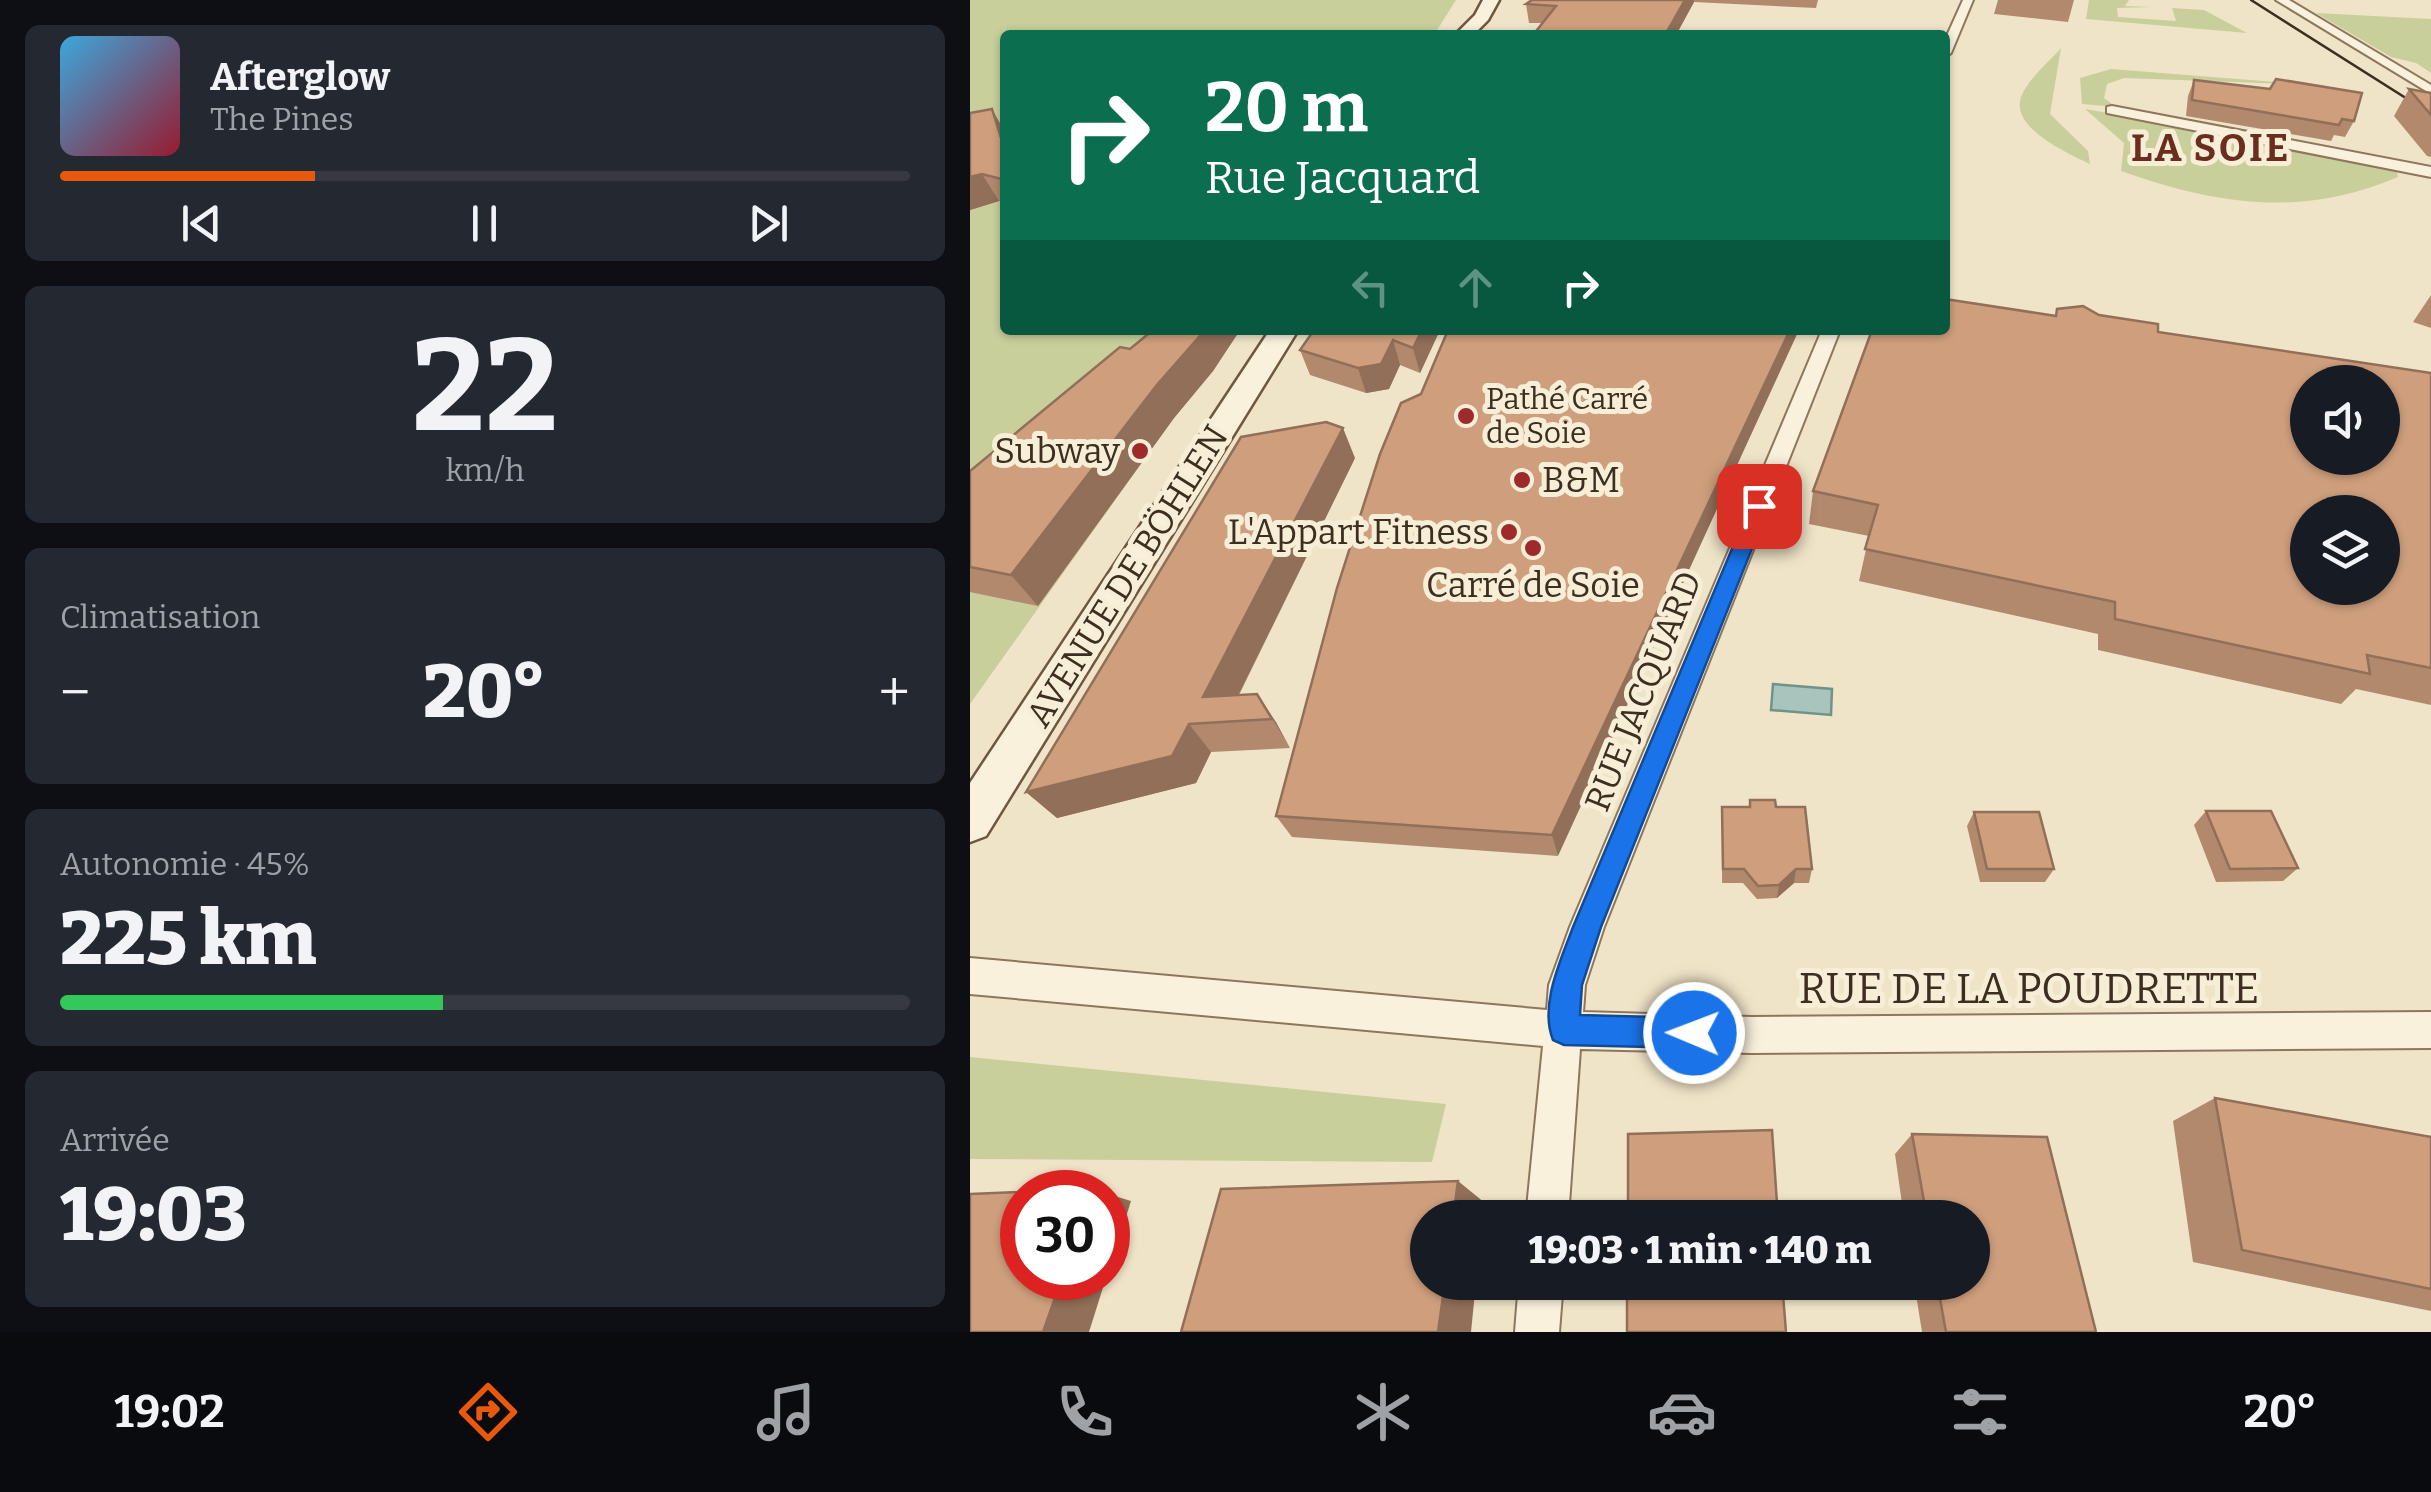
<!DOCTYPE html>
<html lang="fr">
<head>
<meta charset="utf-8">
<style>
	:root { --surface:#171b24; --page:#242831; --text:#f1f3f6; --muted:#9ea1a6; --line:#363941; --accent:#ea580c }
	body { margin:0; font-family:Bitter,serif; background:var(--page); color:var(--text); height:100vh; display:flex; flex-direction:column; font-size:38px; white-space:nowrap }
	* { box-sizing:border-box; margin:0 }
	p { font-size:32px; color:var(--muted) }
	.icon { flex:none; width:55px; height:55px; fill:none; stroke:currentColor; stroke-width:2; stroke-linecap:round; stroke-linejoin:round }
	.map { position:relative; flex:1; overflow:hidden }
	.details { display:flex; flex-direction:column; gap:25px; padding:25px; background:#0d0f14; width:970px }
	.details>* { flex:none }
	.banner { position:absolute; left:30px; top:30px; width:950px; height:305px; border-radius:10px; box-shadow:0 2px 8px #0004; background:#0b6e4f; color:#fff; overflow:hidden }
	.tools { position:absolute; left:1320px; top:365px; display:grid; gap:20px }
	.tools a { display:grid; place-items:center; width:110px; height:110px; border-radius:50%; background:var(--surface); box-shadow:0 2px 8px #0004; font-size:50px }
	.speed { position:absolute; left:30px; top:1170px; display:flex; gap:20px; font-size:50px; font-weight:700; text-align:center }
	.speed>* { display:grid; place-content:center; width:130px; height:130px; border-radius:50%; background:var(--surface); box-shadow:0 2px 8px #0004; line-height:1 }
	.speed .limit { border:15px solid #d22; background:#fff; color:#111 }
	.pin { position:absolute; display:grid; place-items:center; width:85px; height:85px; color:#fff; margin:-42px; border-radius:20px; box-shadow:0 5px 15px #0006 }
	.me { position:absolute; width:110px; margin:-55px; rotate:271deg; stroke-linejoin:round; filter:drop-shadow(0 0 8px #0008) }
	.turn { display:flex; align-items:center; gap:35px; height:210px; padding:0 40px; font-size:45px }
	.turn .icon { width:130px; height:130px; stroke-width:2.5 }
	.turn b { display:block; font-size:70px; line-height:85px }
	.lanes { display:flex; align-items:center; height:95px; padding:0 40px; background:#0003; justify-content:center; gap:50px; direction:ltr }
	.lanes .off { opacity:.35 }
	.big { font-size:75px; font-weight:800; line-height:1.1 }
	.details .card { flex:1; display:flex; flex-direction:column; justify-content:center; gap:15px; min-width:0; padding:0 35px; border-radius:15px; background:var(--page) }
	.details .dial { align-items:center; gap:0 }
	.dial b { font-size:130px; line-height:1 }
	.song { display:flex; align-items:center; gap:30px }
	.cover { width:120px; height:120px; border-radius:15px; background:linear-gradient(135deg,hsl(200 70% 55%),hsl(350 70% 35%)) }
	.played { height:10px; border-radius:5px; background:linear-gradient(90deg,var(--accent) 30%,var(--line) 30%) }
	.keys { display:flex; justify-content:space-around; direction:ltr }
	.heat { display:flex; justify-content:space-between; align-items:center; font-size:55px; direction:ltr }
	.charge { height:15px; border-radius:8px; background:linear-gradient(90deg,#34c759 45%,var(--line) 0) }
	.trip { position:absolute; left:440px; top:1200px; width:580px; height:100px; border-radius:50px; background:var(--surface); box-shadow:0 2px 8px #0004; font-weight:800; line-height:100px; text-align:center }
	.menu { display:flex; height:160px; justify-content:space-around; align-items:center; background:#090b0e; color:var(--muted) }
	.menu .icon { width:70px; height:70px }
	.menu .active { color:var(--accent) }
	.menu b { font-size:45px; color:var(--text) }
	main { display:flex; flex:1; min-height:0 }
	.map>svg:first-child { display:block }
	.green { fill:#c9cf9b }
	.water { fill:#a9c4bc; stroke:#6f938a; stroke-width:2.5 }
	.lines { fill:none; stroke-linecap:round; stroke-linejoin:round }
	.street-casing { stroke:#8d765c; stroke-width:4 }
	.secondary-casing { stroke:#6f573f; stroke-width:5 }
	.street { fill:#faf1dc; fill-rule:evenodd }
	.secondary { fill:#faf1dc; fill-rule:evenodd }
	.tram { stroke:#3d2e20; stroke-width:2.5 }
	.wall { fill:#b2896c }
	.shaded-wall { fill:#916f58 }
	.building { fill:#cf9f7d; stroke:#916f58; stroke-width:2.5; fill-rule:evenodd }
	.route { fill:#1a73e8; stroke:#114b97; stroke-width:2.5 }
	.poi-dot { fill:#9e2a2b; stroke:#f7eed8; stroke-width:4 }
	.labels { text-anchor:middle; stroke-width:10; stroke-linejoin:round; paint-order:stroke }
	.far-poi-label { font-size:30px; fill:#3d2e20; stroke:#f7eed8; text-anchor:start }
	.poi-label { font-size:35px; fill:#3d2e20; stroke:#f7eed8; text-anchor:end }
	.street-label { font-size:35px; fill:#3d2e20; stroke:#f7eed8 }
	.far-district-label { font-size:38px; font-weight:bold; letter-spacing:2.5px; fill:#6b2e1e; stroke:#f7eed8 }
	.near-street-label { font-size:42px; fill:#3d2e20; stroke:#f7eed8 }
</style>
</head>
<body>
<main>
<section class="details">
<div class="card">
<div class="song"><i class="cover"></i><div><b>Afterglow</b><p>The Pines</p></div></div>
<div class="played"></div>
<div class="keys"><svg class="icon" aria-label="previous" viewBox="0 0 24 24"><path d="M18 5L8 12l10 7zM5 5v14"/></svg><svg class="icon" aria-label="pause" viewBox="0 0 24 24"><path d="M8 5v14M16 5v14"/></svg><svg class="icon" aria-label="next" viewBox="0 0 24 24"><path d="M6 5l10 7-10 7zM19 5v14"/></svg></div>
</div>
<div class="card dial"><b>22</b><p>km/h</p></div>
<div class="card"><p>Climatisation</p>
<div class="heat"><a>−</a><b class="big">20°</b><a>+</a></div>
</div>
<div class="card"><p>Autonomie · 45%</p><b class="big">225 km</b><div class="charge"></div></div>
<div class="card"><p>Arrivée</p><b class="big">19:03</b></div>
</section>
<div class="map">
<svg width="1461" height="1332" viewBox="0 0 1461 1332">
	<rect width="100%" height="100%" fill="#f0e4c8"/>
	<g class="green">
		<path d="M0,0H486L464,35H35V330H271L253,355L232,348L225,388L0,704Z"/>
		<path d="M1119,0H1159L1155,6L1183,7L1147,8L1148,17L1206,21L1202,8L1234,10L1277,33L1116,19Z"/>
		<path d="M1346,13L1461,19V73L1446,63L1421,57Z"/>
		<path d="M1091,48L1080,114L1118,151L1120,164C1099,154 1040,128 1051,97C1057,80 1079,62 1091,48Z"/>
		<path d="M1141,69L1342,85L1154,78L1137,84L1134,98L1146,107L1112,104L1110,78Z"/>
		<path d="M1115,109L1425,162L1428,177C1332,218 1247,205 1151,171L1154,143Z"/>
		<path d="M0,1057L476,1104L462,1162L0,1159Z"/>
	</g>
	<path class="water" d="M803,684L862,689L861,715L801,710Z"/>
	<g class="lines">
		<defs>
			<g id="street">
				<path d="M993,0H1003L981,53L975,57V40Z"/>
				<path d="M1306,0H1319L1461,85V94Z"/>
				<path d="M1142,106L1461,167V177L1137,113V107Z"/>
				<path d="M852,330H870L634,927L615,985L613,1012L782,1017L1461,1012V1048L782,1053L610,1049L598,1218H556L573,1046L0,994V958L577,1010L579,985L600,927Z"/>
				<path d="M549,1282H593L589,1332H545Z"/>
			</g>
			<g id="secondary">
				<path d="M513,0H529L518,20L503,35H485L505,15Z"/>
				<path d="M300,330H328L16,836L0,842V783Z"/>
			</g>
		</defs>
		<use href="#street" class="street-casing"/>
		<use href="#secondary" class="secondary-casing"/>
		<use href="#street" class="street"/>
		<use href="#secondary" class="secondary"/>
		<path class="tram" d="M1281,0L1461,114"/>
	</g>
	<g class="wall">
		<path d="M562,0H848L846,8L724,2L706,35H563L572,23H559L556,4Z"/>
		<path d="M1028,0H1104L1098,22L1024,14Z"/>
		<path d="M1224,80L1384,121L1375,137L1364,135L1361,141L1216,116L1218,96Z"/>
		<path d="M1439,89L1461,93V157L1457,156L1424,116Z"/>
		<path d="M0,113L35,132V203L29,201L0,210Z"/>
		<path d="M1461,295V328L1443,322Z"/>
		<path d="M1087,309L1129,315L1188,332L1461,373V705L1386,689L1371,704L1128,650V634L889,581L899,536L839,524L843,491L1085,316Z"/>
		<path d="M183,330H270L243,371L204,418L68,606L0,592V471Z"/>
		<path d="M344,330H470L450,373L430,365L419,389L396,393L340,375L330,350Z"/>
		<path d="M478,330L588,856L322,837L306,816L451,394Z"/>
		<path d="M385,458L269,695L287,694L320,748L241,752L226,783L87,818L56,792Z"/>
		<path d="M780,800L806,807L842,869L839,883H824L807,898L787,899L773,883H752V807H779Z"/>
		<path d="M1236,811L1328,868L1313,881L1246,882L1224,825Z"/>
		<path d="M1004,812L1084,869L1075,882H1010L997,826Z"/>
		<path d="M1245,1098L1461,1137V1311L1223,1262L1203,1121Z"/>
		<path d="M942,1134L1126,1332H952L944,1282H1002V1218H934L925,1154Z"/>
	</g>
	<g class="shaded-wall">
		<path d="M715,0H724V2L706,35H695Z"/>
		<path d="M22,109L35,132V151Z"/>
		<path d="M12,174L29,201L0,210V177Z"/>
		<path d="M235,330H270L243,371L204,418L68,606L41,575L186,386Z"/>
		<path d="M452,330H470L450,373L443,348Z"/>
		<path d="M820,330H829L588,856L582,835Z"/>
		<path d="M423,340L430,365L419,389L396,393L388,368Z"/>
		<path d="M373,428L385,458L255,722L233,697Z"/>
		<path d="M287,694L306,722L320,748L302,719Z"/>
		<path d="M219,724L241,752L226,783L87,818L56,792Z"/>
		<path d="M826,869L824,883L807,898L809,885Z"/>
		<path d="M488,1181L515,1203L513,1218H483Z"/>
		<path d="M138,1194L161,1201L138,1274Z"/>
		<path d="M92,1278H136L119,1332H73Z"/>
		<path d="M475,1282H506L501,1332H468Z"/>
	</g>
	<g class="building">
		<path d="M562,0H715L695,35H563L586,6L556,4Z"/>
		<path d="M1306,79L1392,93L1384,121L1372,119L1369,125L1222,100L1224,80L1300,89Z"/>
		<path d="M1439,89L1461,93V115Z"/>
		<path d="M22,109L35,151V180L12,174L0,177V113Z"/>
		<path d="M975,299L1086,316L1087,309L1113,306L1129,315L1188,324V332L1461,373V668L1397,655L1400,674L1145,619V602L895,549L908,505L843,491L902,330H975ZM1338,382H1412V458H1338ZM1338,512H1412V588H1338Z"/>
		<path d="M183,330H235L186,386L41,575L0,567V471L150,347L160,349Z"/>
		<path d="M344,330H452L443,348L423,340L411,364L388,368L330,350Z"/>
		<path d="M478,330H820L582,835L306,816L367,588L410,454L431,403L451,394Z"/>
		<path d="M356,422L373,428L233,697L287,694L302,719L219,724L202,756L56,792L271,437Z"/>
		<path d="M780,800H805L806,807H835L842,869H826L809,885L788,886L774,869H753L752,807H780Z"/>
		<path d="M1236,811H1301L1328,868L1260,869Z"/>
		<path d="M1004,812H1069L1084,869H1017Z"/>
		<path d="M1245,1098L1461,1137V1289L1272,1250Z"/>
		<path d="M802,1130L808,1218H658V1134Z"/>
		<path d="M942,1134L1077,1137L1126,1332H976L967,1282H1002V1218H957Z"/>
		<path d="M488,1181L483,1218H458V1282H475L468,1332H211L251,1189Z"/>
		<path d="M123,1189L122,1192H52V1278H92L73,1332H0V1194Z"/>
		<path d="M657,1282H812L816,1332H657Z"/>
	</g>
	<path class="route" d="M789,499L799,506L631,927L612,985L610,1015L724,1018L735,1022L739,1033L735,1044L724,1048L594,1045L583,1040C569,1005 591,960 603,927L780,506Z"/>
	<g class="poi-dot">
		<circle cx="496" cy="416" r="10"/>
		<circle cx="170" cy="451" r="10"/>
		<circle cx="552" cy="480" r="10"/>
		<circle cx="539" cy="532" r="10"/>
		<circle cx="563" cy="548" r="10"/>
	</g>
	<g class="labels">
		<g class="far-poi-label">
			<text x="516" y="409">Pathé Carré<tspan x="516" dy="34">de Soie</tspan></text>
		</g>
		<g class="poi-label">
			<text x="150" y="463">Subway</text>
			<text x="572" y="492" text-anchor="start">B&amp;M</text>
			<text x="519" y="544">L'Appart Fitness</text>
			<text x="563" y="597" text-anchor="middle">Carré de Soie</text>
		</g>
		<g class="street-label">
			<text transform="translate(157 576) rotate(-58)" y="12">AVENUE DE BÖHLEN</text>
			<text transform="translate(673 691) rotate(-68)" y="12">RUE JACQUARD</text>
		</g>
		<g class="far-district-label">
			<text x="1241" y="161">LA SOIE</text>
		</g>
		<g class="near-street-label">
			<text x="1059" y="1003">RUE DE LA POUDRETTE</text>
		</g>
	</g>
</svg>
<div class="tools">
<a><svg class="icon" aria-label="sound" viewBox="0 0 24 24"><path d="M4 9h4l5-4v14l-5-4H4zM17 9q2 3 0 6"/></svg></a>
<a><svg class="icon" aria-label="layers" viewBox="0 0 24 24"><path d="M12 4l9 5-9 5-9-5zM3 14l9 5 9-5"/></svg></a>
</div>
<div class="speed"><div class="limit">30</div></div>
<div class="pin" style="left:789px;top:506px;background:#d93025"><svg class="icon" aria-label="arrive" viewBox="0 0 24 24"><path d="M6 21V4h12l-3 4 3 4H6"/></svg></div>
<svg class="me" style="left:724px;top:1033px" viewBox="-20 -20 40 40"><circle r="17" fill="#1a73e8" stroke="#fff" stroke-width="3"/><path d="M0-11L8 9 0 5-8 9z" fill="#fff"/></svg>
<div class="trip">19:03 · 1 min · 140 m</div>
<div class="banner">
<div class="turn"><svg class="icon" aria-label="right" viewBox="0 0 24 24"><path d="M7 20v-9h11M14 6l5 5-5 5"/></svg><div><b>20 m</b>Rue Jacquard</div></div>
<div class="lanes"><svg class="icon off" aria-label="left" viewBox="0 0 24 24"><path d="M17 20v-9H6M10 6l-5 5 5 5"/></svg><svg class="icon off" aria-label="ahead" viewBox="0 0 24 24"><path d="M12 20V5M6 11l6-6 6 6"/></svg><svg class="icon" aria-label="right" viewBox="0 0 24 24"><path d="M7 20v-9h11M14 6l5 5-5 5"/></svg></div>
</div>
</div>
</main>
<nav class="menu">
<b>19:02</b>
<svg class="icon active" aria-label="directions" viewBox="0 0 24 24"><path d="M12 3l9 9-9 9-9-9zM9 14v-3h6M13 9l2 2-2 2"/></svg>
<svg class="icon" aria-label="music" viewBox="0 0 24 24"><path d="M9 18V5l10-2v13"/><circle cx="6" cy="18" r="3"/><circle cx="16" cy="16" r="3"/></svg>
<svg class="icon" aria-label="phone" viewBox="0 0 24 24"><path d="M5 4h4l2 5-3 2q2 4 5 5l2-3 5 2v4C11 20 4 13 5 4z"/></svg>
<svg class="icon" aria-label="climate" viewBox="0 0 24 24"><path d="M12 3v18M4 7l16 10M4 17L20 7"/></svg>
<svg class="icon" aria-label="car" viewBox="0 0 24 24"><path d="M5 17H2v-5l4-1 3-4h7l3 4 3 1v5h-3M9 17h6M6 11h13"/><circle cx="7" cy="17" r="2"/><circle cx="17" cy="17" r="2"/></svg>
<svg class="icon" aria-label="filters" viewBox="0 0 24 24"><path d="M4 7h16M4 17h16"/><circle cx="9" cy="7" r="2"/><circle cx="15" cy="17" r="2"/></svg>
<b>20°</b>
</nav>
</body>
</html>
